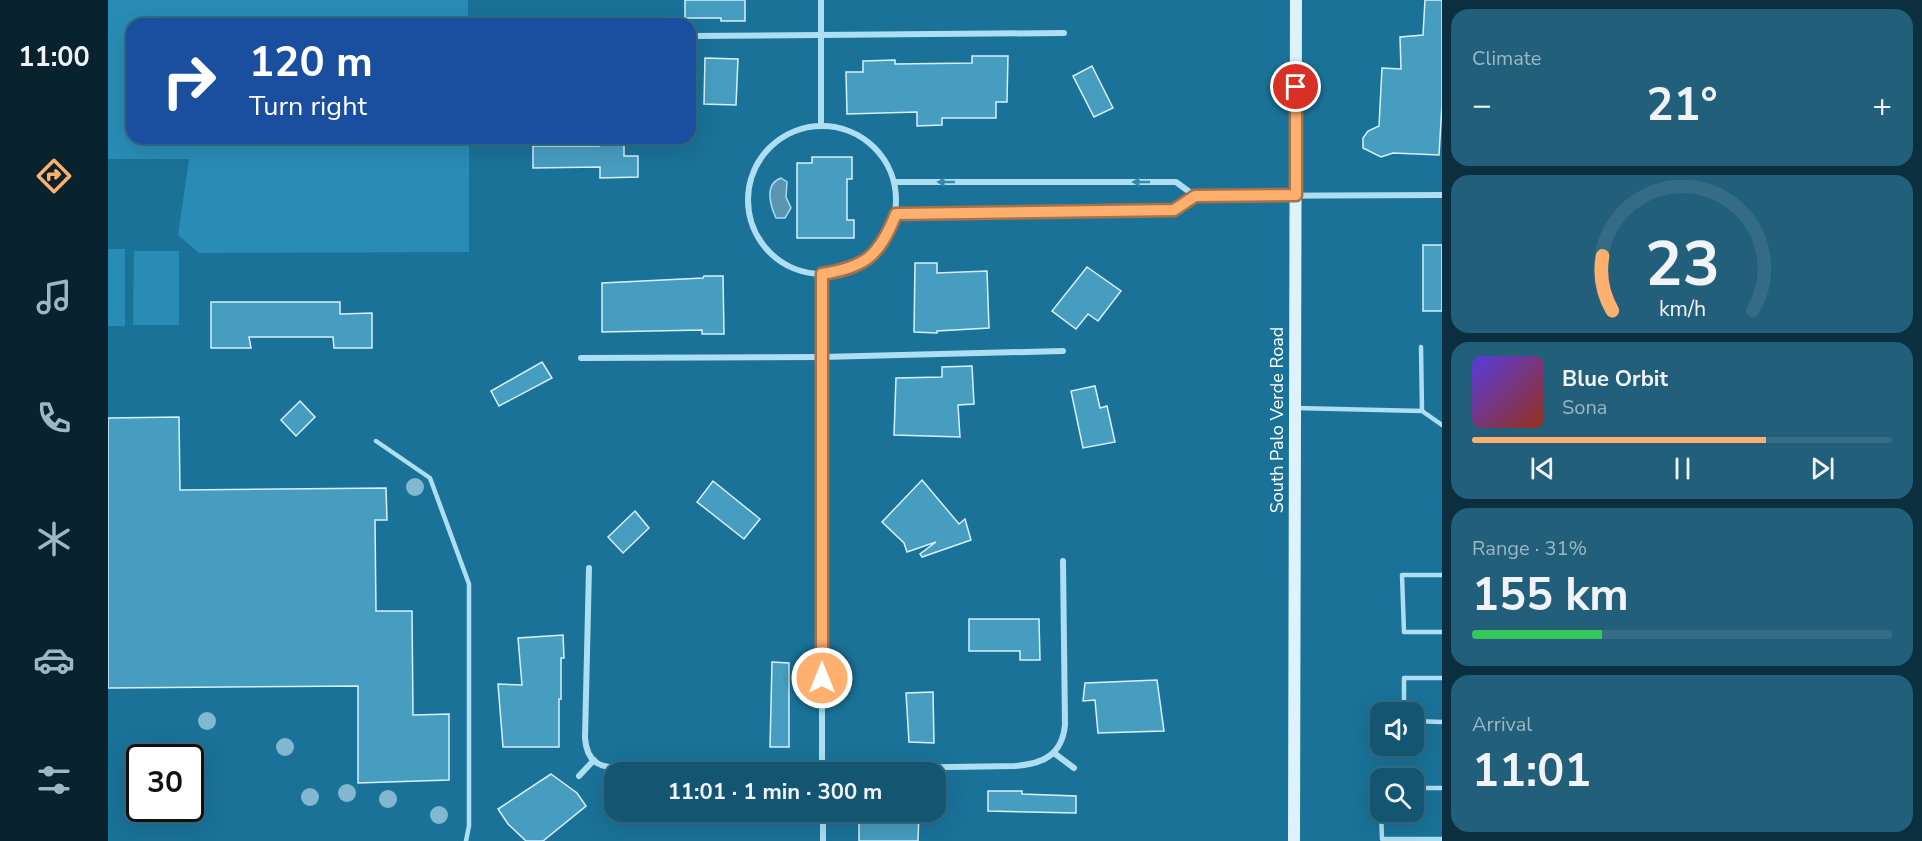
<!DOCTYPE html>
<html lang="en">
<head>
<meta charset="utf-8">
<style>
	:root { --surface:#145672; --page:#215f7a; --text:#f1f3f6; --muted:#9db7c4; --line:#336c84; --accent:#ffaf6e }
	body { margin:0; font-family:"Nunito Sans",sans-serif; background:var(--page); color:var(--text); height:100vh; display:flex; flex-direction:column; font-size:22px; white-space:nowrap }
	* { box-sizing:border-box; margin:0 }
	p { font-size:20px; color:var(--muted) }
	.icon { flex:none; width:33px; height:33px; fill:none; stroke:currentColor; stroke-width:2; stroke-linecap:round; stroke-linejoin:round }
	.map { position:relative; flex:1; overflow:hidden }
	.sheet { display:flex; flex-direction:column; gap:9px; padding:9px; background:#0b2f3f; width:480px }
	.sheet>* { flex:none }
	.banner { position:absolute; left:18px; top:18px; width:570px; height:126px; border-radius:18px; box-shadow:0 6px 24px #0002,0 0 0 2px var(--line); background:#1a4fa0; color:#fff; overflow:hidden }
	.fabs { position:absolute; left:1262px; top:702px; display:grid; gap:12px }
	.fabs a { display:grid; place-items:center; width:54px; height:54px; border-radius:12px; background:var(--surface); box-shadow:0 6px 24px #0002,0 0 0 2px var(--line); font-size:30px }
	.speed { position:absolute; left:18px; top:744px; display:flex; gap:12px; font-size:30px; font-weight:700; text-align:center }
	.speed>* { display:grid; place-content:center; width:78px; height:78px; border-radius:50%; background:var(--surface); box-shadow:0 6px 24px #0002,0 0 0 2px var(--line); line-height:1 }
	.speed .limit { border:3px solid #111; border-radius:9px; background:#fff; color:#111 }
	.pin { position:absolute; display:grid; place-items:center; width:51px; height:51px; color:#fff; margin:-26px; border:3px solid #fff; border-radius:50%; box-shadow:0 2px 6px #0007 }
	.me { position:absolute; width:66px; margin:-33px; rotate:0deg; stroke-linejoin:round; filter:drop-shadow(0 0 4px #0008) }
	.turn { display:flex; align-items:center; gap:21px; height:126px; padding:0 24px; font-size:27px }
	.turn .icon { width:78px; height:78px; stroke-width:2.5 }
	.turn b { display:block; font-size:42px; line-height:51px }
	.big { font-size:45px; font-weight:700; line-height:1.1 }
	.sheet .tile { flex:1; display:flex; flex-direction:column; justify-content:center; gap:9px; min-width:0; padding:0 21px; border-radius:18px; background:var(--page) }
	.sheet .dial { align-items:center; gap:0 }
	.dial svg { height:156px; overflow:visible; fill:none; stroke:var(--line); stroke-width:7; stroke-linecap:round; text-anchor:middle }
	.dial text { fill:var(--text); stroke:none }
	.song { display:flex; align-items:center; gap:18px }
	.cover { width:72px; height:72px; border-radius:9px; background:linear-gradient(135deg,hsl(250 70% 55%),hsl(10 70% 35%)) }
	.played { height:6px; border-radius:3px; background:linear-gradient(90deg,var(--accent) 70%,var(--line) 70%) }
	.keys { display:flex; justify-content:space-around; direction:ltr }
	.heat { display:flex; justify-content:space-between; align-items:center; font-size:33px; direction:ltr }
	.charge { height:9px; border-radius:4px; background:linear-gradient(90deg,#34c759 31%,var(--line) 0) }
	.trip { position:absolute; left:496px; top:762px; width:342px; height:60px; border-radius:18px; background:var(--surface); box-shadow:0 6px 24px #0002,0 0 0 2px var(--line); font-weight:700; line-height:60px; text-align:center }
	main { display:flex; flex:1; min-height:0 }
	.menu { display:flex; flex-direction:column; width:108px; justify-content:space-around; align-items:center; background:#08222e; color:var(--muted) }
	.menu .icon { width:42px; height:42px }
	.menu .selected { color:var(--accent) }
	.menu b { font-size:27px; color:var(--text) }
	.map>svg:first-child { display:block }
	.green { fill:#298cb5 }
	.water { fill:#5b95af; stroke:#a1dcf3; stroke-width:1.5 }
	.building { fill:#479dc0; stroke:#d6f1fc; stroke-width:1.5 }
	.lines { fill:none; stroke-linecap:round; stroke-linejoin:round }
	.service { stroke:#aedef1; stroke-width:4.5 }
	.minor { stroke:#aedef1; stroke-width:6 }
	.secondary { stroke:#ddf2fc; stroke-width:12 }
	.tree { fill:#81b8cf }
	.oneway { fill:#3888aa }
	.route-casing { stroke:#a67248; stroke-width:15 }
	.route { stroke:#ffaf6e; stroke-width:10 }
	.labels { text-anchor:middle; stroke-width:4.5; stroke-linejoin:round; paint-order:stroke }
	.street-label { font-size:18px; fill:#fff; stroke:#1a7298 }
</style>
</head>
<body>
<main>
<nav class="menu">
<b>11:00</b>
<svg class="icon selected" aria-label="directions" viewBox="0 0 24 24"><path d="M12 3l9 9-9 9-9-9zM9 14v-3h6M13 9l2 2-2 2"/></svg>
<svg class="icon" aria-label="music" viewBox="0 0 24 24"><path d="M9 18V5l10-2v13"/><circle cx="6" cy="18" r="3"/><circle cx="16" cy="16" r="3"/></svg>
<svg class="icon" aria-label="phone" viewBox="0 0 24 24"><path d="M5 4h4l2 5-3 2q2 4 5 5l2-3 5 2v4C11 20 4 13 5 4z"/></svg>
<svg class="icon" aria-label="climate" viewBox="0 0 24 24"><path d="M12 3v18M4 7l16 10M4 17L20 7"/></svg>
<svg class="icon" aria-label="car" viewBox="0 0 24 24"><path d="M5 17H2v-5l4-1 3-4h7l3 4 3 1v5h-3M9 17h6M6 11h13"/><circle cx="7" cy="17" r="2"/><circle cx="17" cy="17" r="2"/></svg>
<svg class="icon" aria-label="filters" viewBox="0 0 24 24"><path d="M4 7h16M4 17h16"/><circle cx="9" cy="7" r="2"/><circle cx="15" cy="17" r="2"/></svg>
</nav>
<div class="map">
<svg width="1334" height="841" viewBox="0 0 1334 841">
	<rect width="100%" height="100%" fill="#1a7298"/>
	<g class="green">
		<path d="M0,0H360V24H24V138H361V252L91,253L70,235L81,159H0Z"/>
		<rect x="0" y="249" width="17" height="77"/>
		<path d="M26,251H71V325H25Z"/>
	</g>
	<path class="water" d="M673,178L679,182L678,197L683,208L677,218H668C662,205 656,184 673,178Z"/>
	<g class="building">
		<path d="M577,0H637V21H613V18H577Z"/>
		<path d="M1317,0H1334V105L1331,155L1285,153L1273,157L1255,148V138L1260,131L1271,126L1274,68L1293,69L1292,37L1315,35Z"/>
		<path d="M864,56H900L899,102H888V118H834V125L809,126V112L739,114L738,72H755V61L787,60V64L864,63Z"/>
		<path d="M597,58L630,59L628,105L596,104Z"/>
		<path d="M984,66L1005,108L986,117L965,76Z"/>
		<path d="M491,138H516V156H530V177L492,178V167L425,168V146H491Z"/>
		<path d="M704,157H744V179H739V220H746V238H689V163H704Z"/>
		<rect x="1315" y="245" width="19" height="66"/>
		<path d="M807,263H829V273L879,271L881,328L829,331V333L806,332Z"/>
		<path d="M979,267L1013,291L990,321L980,314L968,329L944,311Z"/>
		<path d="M596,276H615L616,334H594V330L494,332V283L595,278Z"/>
		<path d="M103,302H232V314L264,313V348H226L225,337H141L143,348H103Z"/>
		<path d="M434,362L444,378L391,406L383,391Z"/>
		<path d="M864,366L866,404L850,405L852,437L786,435L788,378L834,377V367Z"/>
		<path d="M987,386L992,408L999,406L1007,442L975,448L963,391Z"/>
		<path d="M192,401L207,417L188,436L173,420Z"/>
		<path d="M71,417L72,490L278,488L279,520H267L268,611H304L305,715L341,714V780L250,783V686L0,688V418Z"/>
		<path d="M814,480L851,524L857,519L863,540L814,557L812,554L828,542L799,552L796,543L774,522Z"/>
		<path d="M605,481L652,519L636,539L589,502Z"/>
		<path d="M527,511L541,528L515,553L500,537Z"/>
		<path d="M861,619H931L932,660H912V651H861Z"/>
		<path d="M455,635L456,658H453V699H451V747H395L390,684L414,685L410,638Z"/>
		<path d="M664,662L681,663V747H662Z"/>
		<path d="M1049,680L1056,731L990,733L987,700L975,701L977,683Z"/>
		<path d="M825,692L826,743L801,742L798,693Z"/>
		<path d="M443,774L469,793L478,806L435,841H418L400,824L390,809Z"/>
		<path d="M880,791H914V794L968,796V813L880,811Z"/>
		<path d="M751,812H811L810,841H751Z"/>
	</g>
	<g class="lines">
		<g class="service">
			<path d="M1313,347L1314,411"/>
			<path d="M1187,408L1314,411L1334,425"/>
			<path d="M268,441L322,478L361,584V826L358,841"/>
			<path d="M1334,575H1294L1296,632H1334"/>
			<path d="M1296,712V678H1334"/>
			<path d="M1305,721L1334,722"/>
			<path d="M1305,788H1334"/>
			<path d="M1273,812L1274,839H1334"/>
		</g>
		<g class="minor">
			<path d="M713,0V126"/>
			<path d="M582,36L956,33"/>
			<circle cx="714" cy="200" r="74"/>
			<path d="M786,182H1068L1087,196"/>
			<path d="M787,214L1066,210L1087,196L1334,195"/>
			<path d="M714,275V772"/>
			<path d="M473,358L714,357L955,351"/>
			<path d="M481,568L477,738C479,766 495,767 519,770L714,769L907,766C935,764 954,755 957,725L955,561"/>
			<path d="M946,753L966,768"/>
			<path d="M471,776L486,760"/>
			<path d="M715,812V841"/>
		</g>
		<path class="secondary" d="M1186,841L1188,0"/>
	</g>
	<g class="tree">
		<circle cx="307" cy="487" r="9"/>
		<circle cx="99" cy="721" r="9"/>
		<circle cx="177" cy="747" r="9"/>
		<circle cx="239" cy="793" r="9"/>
		<circle cx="202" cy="797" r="9"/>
		<circle cx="280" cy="799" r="9"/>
		<circle cx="331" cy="815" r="9"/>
	</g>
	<defs><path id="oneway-solid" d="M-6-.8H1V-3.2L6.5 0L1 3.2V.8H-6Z" transform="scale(1.5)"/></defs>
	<g class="oneway">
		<use href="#oneway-solid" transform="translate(838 182) rotate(180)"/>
		<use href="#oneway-solid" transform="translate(1033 182) rotate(180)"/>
	</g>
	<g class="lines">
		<defs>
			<path id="route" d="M714,678V274C758,267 771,256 788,214L1066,210L1087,196L1188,195V87"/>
		</defs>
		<use href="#route" class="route-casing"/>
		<use href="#route" class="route"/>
	</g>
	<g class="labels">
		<g class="street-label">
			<text transform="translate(1169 420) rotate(-90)" y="6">South Palo Verde Road</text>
		</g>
	</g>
</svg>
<div class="fabs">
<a><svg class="icon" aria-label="sound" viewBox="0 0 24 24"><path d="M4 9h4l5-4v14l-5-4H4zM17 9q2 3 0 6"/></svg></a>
<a><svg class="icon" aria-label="search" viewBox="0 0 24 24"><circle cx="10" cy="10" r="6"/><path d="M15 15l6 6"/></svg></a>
</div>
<div class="speed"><div class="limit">30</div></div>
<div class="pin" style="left:1188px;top:87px;background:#d93025"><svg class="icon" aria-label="arrive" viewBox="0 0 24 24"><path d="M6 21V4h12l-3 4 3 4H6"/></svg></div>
<svg class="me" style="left:714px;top:678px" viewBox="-20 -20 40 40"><circle r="17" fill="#ffaf6e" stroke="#fff" stroke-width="3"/><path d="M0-11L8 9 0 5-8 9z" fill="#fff"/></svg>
<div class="trip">11:01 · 1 min · 300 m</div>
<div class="banner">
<div class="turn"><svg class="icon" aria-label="right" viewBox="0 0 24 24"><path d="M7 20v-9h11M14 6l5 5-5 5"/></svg><div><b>120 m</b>Turn right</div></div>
</div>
</div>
<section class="sheet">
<div class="tile"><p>Climate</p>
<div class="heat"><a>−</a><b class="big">21°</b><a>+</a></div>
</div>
<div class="tile dial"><svg viewBox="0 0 100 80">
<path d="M14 69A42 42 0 1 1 86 69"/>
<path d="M14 69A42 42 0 0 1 9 41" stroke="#ffaf6e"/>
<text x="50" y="56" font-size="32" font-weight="700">23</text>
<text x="50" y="72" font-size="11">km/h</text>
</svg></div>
<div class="tile">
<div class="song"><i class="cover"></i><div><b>Blue Orbit</b><p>Sona</p></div></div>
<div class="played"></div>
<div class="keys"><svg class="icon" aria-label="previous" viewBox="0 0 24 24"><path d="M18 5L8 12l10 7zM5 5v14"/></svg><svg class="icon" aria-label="pause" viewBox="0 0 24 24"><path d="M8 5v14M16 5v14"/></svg><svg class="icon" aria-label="next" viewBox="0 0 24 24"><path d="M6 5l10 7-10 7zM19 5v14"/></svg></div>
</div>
<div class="tile"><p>Range · 31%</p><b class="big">155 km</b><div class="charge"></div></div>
<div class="tile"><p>Arrival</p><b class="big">11:01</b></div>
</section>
</main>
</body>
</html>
